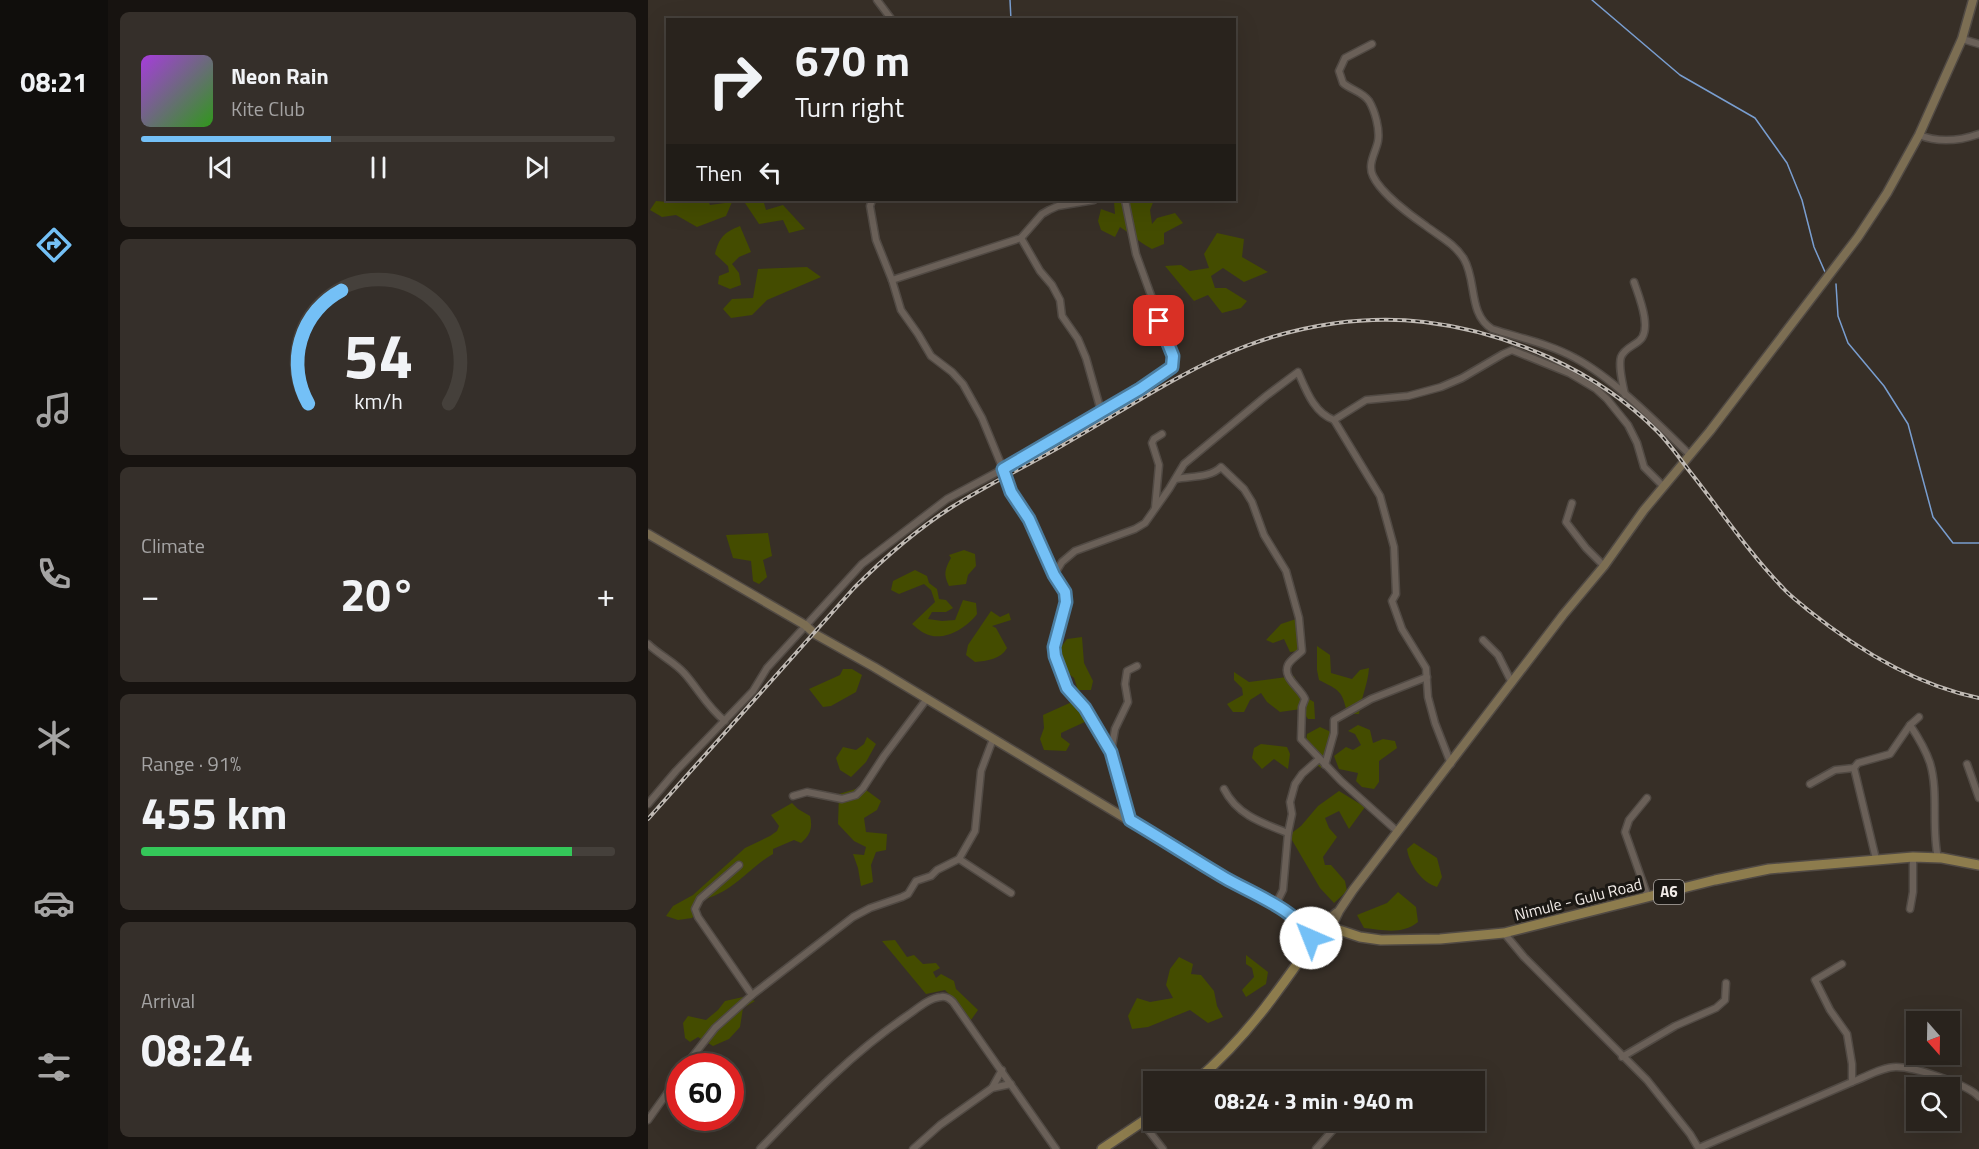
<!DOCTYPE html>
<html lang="en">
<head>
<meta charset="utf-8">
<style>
	:root { --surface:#29231d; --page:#352f2a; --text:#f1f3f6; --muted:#a5a4a4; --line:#45403b; --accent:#74c0f6 }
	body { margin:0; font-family:"Titillium Web",sans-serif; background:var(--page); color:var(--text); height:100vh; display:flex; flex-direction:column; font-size:22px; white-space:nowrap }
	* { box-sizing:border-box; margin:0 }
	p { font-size:20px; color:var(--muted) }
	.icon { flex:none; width:33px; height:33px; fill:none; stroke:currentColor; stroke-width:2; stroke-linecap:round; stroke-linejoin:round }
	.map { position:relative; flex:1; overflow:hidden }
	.details { display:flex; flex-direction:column; gap:12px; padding:12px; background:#171310; width:540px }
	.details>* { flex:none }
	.guide { position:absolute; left:18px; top:18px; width:570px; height:183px; border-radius:0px; box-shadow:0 6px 24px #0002,0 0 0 2px var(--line); background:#29231d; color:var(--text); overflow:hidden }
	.needle { width:39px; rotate:160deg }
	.buttons { position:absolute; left:1258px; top:1011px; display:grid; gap:12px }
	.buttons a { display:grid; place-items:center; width:54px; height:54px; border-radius:0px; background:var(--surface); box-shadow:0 6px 24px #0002,0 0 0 2px var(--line); font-size:30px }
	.speed { position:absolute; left:18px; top:1053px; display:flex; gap:12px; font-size:30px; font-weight:700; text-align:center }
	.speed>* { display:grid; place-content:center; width:78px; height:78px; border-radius:50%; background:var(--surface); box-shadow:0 6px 24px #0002,0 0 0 2px var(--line); line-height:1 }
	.speed .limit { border:9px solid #d22; background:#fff; color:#111 }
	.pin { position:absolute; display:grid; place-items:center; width:51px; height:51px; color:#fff; margin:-26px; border-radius:12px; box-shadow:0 3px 9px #0006 }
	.me { position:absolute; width:66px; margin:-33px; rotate:316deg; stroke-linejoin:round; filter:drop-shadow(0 0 4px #0008) }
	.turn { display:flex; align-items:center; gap:21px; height:126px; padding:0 30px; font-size:27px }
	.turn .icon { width:78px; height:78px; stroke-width:2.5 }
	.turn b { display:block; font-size:42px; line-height:51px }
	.then { display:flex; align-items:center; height:57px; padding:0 30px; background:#0003; gap:12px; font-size:22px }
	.big { font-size:45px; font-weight:700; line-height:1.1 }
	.details .tile { flex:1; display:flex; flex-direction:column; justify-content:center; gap:9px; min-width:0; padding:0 21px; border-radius:9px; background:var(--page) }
	.details .dial { align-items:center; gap:0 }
	.dial svg { height:156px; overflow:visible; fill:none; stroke:var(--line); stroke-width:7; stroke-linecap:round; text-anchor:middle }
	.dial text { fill:var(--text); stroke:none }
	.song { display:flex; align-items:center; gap:18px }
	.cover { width:72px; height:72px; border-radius:9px; background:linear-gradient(135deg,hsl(280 70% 55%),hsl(110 70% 35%)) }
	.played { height:6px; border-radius:3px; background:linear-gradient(90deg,var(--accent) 40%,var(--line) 40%) }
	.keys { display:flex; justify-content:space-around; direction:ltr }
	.heat { display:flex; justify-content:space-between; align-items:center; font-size:33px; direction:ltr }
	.charge { height:9px; border-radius:4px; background:linear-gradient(90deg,#34c759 91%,var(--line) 0) }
	.trip { position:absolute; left:495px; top:1071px; width:342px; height:60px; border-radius:0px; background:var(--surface); box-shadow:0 6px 24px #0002,0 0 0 2px var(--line); font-weight:700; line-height:60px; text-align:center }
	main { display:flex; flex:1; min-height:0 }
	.tab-bar { display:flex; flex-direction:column; width:108px; justify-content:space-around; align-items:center; background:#100e0c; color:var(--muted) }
	.tab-bar .icon { width:42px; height:42px }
	.tab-bar .selected { color:var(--accent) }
	.tab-bar b { font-size:27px; color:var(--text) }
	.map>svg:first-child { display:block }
	.green { fill:#444c00 }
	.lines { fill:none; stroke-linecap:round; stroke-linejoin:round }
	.stream { stroke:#799ed0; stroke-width:1.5 }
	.street-casing { stroke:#514a44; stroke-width:9 }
	.secondary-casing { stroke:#514a44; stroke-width:11 }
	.primary-casing { stroke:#514a44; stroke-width:12 }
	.street { stroke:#6a6058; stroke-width:6 }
	.secondary { stroke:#7c6e53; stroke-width:8 }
	.primary { stroke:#8d7c4d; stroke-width:9 }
	.rail-casing { stroke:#c0bab4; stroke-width:4 }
	.rail { stroke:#1b1814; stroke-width:1.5; stroke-dasharray:4.5; stroke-linecap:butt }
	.route-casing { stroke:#4b7da0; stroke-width:15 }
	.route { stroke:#74c0f6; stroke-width:10 }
	.labels { text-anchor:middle; stroke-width:6; stroke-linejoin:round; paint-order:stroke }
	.shield { fill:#1b1814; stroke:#b1aca8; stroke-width:1.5 }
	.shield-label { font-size:15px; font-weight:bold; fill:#f1ebe7 }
	.street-label { font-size:16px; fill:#f1ebe7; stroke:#1b1814 }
</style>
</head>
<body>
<main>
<nav class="tab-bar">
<b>08:21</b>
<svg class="icon selected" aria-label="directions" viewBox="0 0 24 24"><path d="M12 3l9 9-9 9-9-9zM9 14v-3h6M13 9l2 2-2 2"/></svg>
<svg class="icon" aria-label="music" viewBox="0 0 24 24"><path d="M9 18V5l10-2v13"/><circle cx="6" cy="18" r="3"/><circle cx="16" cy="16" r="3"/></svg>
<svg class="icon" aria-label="phone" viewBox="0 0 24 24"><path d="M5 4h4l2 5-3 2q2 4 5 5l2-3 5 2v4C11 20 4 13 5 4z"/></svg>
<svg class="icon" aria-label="climate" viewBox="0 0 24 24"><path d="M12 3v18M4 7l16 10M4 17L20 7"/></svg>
<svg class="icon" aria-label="car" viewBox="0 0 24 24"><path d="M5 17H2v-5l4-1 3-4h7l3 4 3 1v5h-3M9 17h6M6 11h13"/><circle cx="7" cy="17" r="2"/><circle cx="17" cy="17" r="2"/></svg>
<svg class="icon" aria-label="filters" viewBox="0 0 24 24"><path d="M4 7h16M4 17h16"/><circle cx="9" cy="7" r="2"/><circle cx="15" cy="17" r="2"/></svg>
</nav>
<section class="details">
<div class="tile">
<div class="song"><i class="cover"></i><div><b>Neon Rain</b><p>Kite Club</p></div></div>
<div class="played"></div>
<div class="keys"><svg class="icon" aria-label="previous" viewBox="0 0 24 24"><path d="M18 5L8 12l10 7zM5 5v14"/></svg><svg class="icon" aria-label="pause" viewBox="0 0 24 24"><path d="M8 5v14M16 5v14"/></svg><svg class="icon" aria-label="next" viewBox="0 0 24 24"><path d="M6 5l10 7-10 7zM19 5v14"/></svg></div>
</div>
<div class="tile dial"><svg viewBox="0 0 100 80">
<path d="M14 69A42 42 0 1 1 86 69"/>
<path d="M14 69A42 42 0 0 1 31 11" stroke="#74c0f6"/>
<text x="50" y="56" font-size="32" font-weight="700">54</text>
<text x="50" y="72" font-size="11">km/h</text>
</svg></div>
<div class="tile"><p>Climate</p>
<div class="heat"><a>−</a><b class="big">20°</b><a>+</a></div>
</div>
<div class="tile"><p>Range · 91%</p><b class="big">455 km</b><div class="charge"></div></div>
<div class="tile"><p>Arrival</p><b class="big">08:24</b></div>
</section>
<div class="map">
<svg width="1331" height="1149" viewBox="0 0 1331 1149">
	<rect width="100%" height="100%" fill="#372f27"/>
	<g class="green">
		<path d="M32,200H60L62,205L84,202L78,216L49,227L28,215L14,217L2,210L8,201L32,203Z"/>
		<path d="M95,200H128L116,203L118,210L135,205L157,229L141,233L135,220L111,224Z"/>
		<path d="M477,200H506L502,210L504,224L509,218L527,213L535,223L516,233V244L504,249C492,243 483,234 472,227L467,237L453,230L450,221L453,209L467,214L466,202Z"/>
		<path d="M92,226L103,252L91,257L84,264L91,273L93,285L82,289L70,284L71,276L81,272L80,266L67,254C71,238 76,232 92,226Z"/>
		<path d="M569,233L596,239L594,257L620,272L596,282L575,268L563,276L567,288H578L599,301L593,308L574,313L560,295L546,301L517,266L533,265L542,271L561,268L556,254Z"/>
		<path d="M159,267L173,277L119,300L104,315L83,318L75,309L84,299L105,298L110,269Z"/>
		<path d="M120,533L124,556L115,560L119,577L111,584L105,581L103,561L85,558L78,535Z"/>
		<path d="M316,550L327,554L328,566L320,575L318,584L301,586C295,574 297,569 303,558L301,555Z"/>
		<path d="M267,570L279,576L281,583L289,589L291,599L298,600L305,608L298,612H284L280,619L294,621L307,620L315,600L328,603L329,614C318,629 294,643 276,633C272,631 268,627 264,624L287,602L283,590L276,584L251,594L243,590L245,581Z"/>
		<path d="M343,611L352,617L361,613L363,620L344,626L348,628L359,648C353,659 339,661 327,662L318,655L320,645Z"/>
		<path d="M648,619L652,640L650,651L642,652L636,639L625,643L618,640L633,624Z"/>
		<path d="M434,637L436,663L445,681L443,690H430L426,678L416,670L410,651L419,639Z"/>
		<path d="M669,646L682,655L683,673L704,679L712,670L721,668C720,684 713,698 711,714H699C695,691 691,690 671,680L669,670Z"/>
		<path d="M195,669H204L214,675L208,692L183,706L175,707L161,689L192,675Z"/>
		<path d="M586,672L601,682L646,676L654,695L666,702L667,719H660L653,709L632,712L619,702L613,693L602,700L596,712H585L579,704L595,695L594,688L586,680Z"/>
		<path d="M426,701L441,720L413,733V737L422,744L418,751L396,750L392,739L396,728L395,715Z"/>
		<path d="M710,725L722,730L725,743L735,739L747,741L749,748L731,761V782L726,789L714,787L708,781L710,773L691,769L686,756L698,747L705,750L713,745L707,734L700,731Z"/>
		<path d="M672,727L681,731L686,736L680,756L673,768L666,763L668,753L658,742L659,734Z"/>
		<path d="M219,737L228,744L218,762L203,777L192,770L188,758L195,747L208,750L216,744Z"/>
		<path d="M613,744L639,747L642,754L640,769L626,759L614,769L604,758L606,748Z"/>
		<path d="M214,787L233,801L229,810L216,818L218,832L239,834L238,850L228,852L223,865L225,882L213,886L210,868L205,854L216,855L218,847L206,841L190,824L191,794Z"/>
		<path d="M691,791L717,807L701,829L691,811L677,818L681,828L689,837L675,857L677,865H683L697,881L699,891L686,903L672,888L641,835L653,826L670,806Z"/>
		<path d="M144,803L150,809L162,816C165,828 162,835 153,843L146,840L125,849V854C109,863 97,877 82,887C72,894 61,898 50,902L49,912L44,918L30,920L18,916L25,906L45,895L97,848L122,836L129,831L131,826L123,815Z"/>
		<path d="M766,843L789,858L794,877L789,887C774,883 761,864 759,849Z"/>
		<path d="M750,892L768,907L770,922C754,935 735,930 716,928L709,915L739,903Z"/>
		<path d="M247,940L259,957L266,955L275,964L288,963L292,968L285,972L288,978L293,974L306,981L308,989L330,1010L323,1020L311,1004L297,990L278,994L234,941Z"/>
		<path d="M598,955L620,972L618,984L598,997L594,990L606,977L604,968L598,964Z"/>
		<path d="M531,957L545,964L543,974L553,975L566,991L569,1006L575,1017L560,1023L542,1010L500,1027L484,1029L480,1016L489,998L502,1002L525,998L518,985L522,969Z"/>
		<path d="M95,997L107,1001L95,1008L92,1027L81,1039L65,1046L50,1037L42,1042L37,1038L35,1023L40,1016L58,1020L70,1010L77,1001Z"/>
	</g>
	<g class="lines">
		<g class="stream">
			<path d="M362,0L363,20"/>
			<path d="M944,0L1032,75L1107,118L1139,163L1154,200L1166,247L1177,272"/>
			<path d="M1188,284L1190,316L1200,343L1236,386L1260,424L1285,517L1305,543H1331"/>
		</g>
		<defs>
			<g id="street">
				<path d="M229,0L244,20"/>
				<path d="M1314,39L1331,44"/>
				<path d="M724,44L697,58L691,71L695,83C703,90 715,92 721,101C727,111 732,129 730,141C728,152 719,164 725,176C733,193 762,215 778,226C791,236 807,244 816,259C829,281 820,314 844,329C872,338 902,344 927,358C965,378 1010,424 1041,454"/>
				<path d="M1271,135C1291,143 1311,141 1331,134"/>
				<path d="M373,238L392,271L404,285L412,300L414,316L430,339L438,358L453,411"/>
				<path d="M244,280L373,238L394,214L401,210L410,206L446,200"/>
				<path d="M977,395C975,384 970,367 973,357C976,349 985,346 991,341C1005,330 991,297 986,282"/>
				<path d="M686,420L732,496L746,547L748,594L744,601L754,629L778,668L780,697L787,723L803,764"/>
				<path d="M528,479C543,476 562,478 573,467L596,489L604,502L616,535L638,571L651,618L654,651C650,655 642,660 640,665C634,678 653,688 657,699L654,707L653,739L693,781L750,832"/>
				<path d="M924,503L918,522L938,548L956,566"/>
				<path d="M507,508L511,465L504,443L506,439L514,434"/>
				<path d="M406,575L414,562L427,551L487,529L497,523L521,489L536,464L618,396L650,372C658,390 666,413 686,420L718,400L760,396L793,387L814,378L855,354L864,350L921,373L948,389L959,399L980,425L989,443L996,467L1015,486"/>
				<path d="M835,640L850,655L864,683"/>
				<path d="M0,644C11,655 27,662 37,674C51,690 60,708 77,721"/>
				<path d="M1262,725C1270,737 1277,748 1282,763C1291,793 1283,827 1290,858"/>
				<path d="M463,752L437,708L419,688L407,656L406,647L418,602L417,592L401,566L381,519L363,492L355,469L492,389L520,370L525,363V356L488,254L477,200"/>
				<path d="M1319,764L1331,798"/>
				<path d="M677,765L686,733V720L723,699L779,677"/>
				<path d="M1162,784L1187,770L1206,768"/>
				<path d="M576,789C589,815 614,823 640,833L635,890L627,906"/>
				<path d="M145,796L159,792L194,799L208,795L215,788L236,756L278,700"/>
				<path d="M999,798L981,820L977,832L1000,897"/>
				<path d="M0,804L28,771L105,691L119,668L214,564L299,499L355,469L334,418L315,384L304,372L283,356L270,334L253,310L244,280L228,240L222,206L224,200"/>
				<path d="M482,820L463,752L467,729L480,702L477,684L479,671L489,666"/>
				<path d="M640,833L644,814L642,802L647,784L654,774L671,759"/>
				<path d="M311,859L363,893"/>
				<path d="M1228,859L1206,768L1210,763L1242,754L1262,725L1271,717"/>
				<path d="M91,865L52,899L47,909L50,917L104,995"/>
				<path d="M1262,909L1265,892V857"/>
				<path d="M856,933L876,957L999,1080L1042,1134L1051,1149"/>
				<path d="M974,1057L1027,1026L1068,1008L1077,1000L1078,983"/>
				<path d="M37,1066L67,1028L104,995L205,917L222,908L254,897L260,894L268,881L283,876L289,870L311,859L327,831L333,771L345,739"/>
				<path d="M1204,1082C1218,1077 1234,1067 1248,1067C1267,1067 1319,1084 1331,1097"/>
				<path d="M344,1088L354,1070"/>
				<path d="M0,1120L32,1075"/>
				<path d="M494,1122L515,1149"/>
				<path d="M1051,1148L1204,1082V1064L1199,1034L1182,1010L1167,980L1194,964"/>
				<path d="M112,1149C159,1100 204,1053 260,1015C270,1008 281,998 293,997C298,996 301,998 305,1002L408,1149"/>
				<path d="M265,1149L292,1125L344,1088L363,1084"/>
				<path d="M668,1149L684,1131L696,1120"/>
			</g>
			<g id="secondary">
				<path d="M0,534L157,625L167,634L226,667L575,877C606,894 639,909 663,935"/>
				<path d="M650,921L668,924"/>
				<path d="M677,922L688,913"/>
				<path d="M684,926L691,911L705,890L915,615L956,566L996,510L1062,431L1210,237L1239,193L1271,135L1314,39L1325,0"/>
			</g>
			<g id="primary">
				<circle cx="675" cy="934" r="12"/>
				<path d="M685,928L712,937L733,940L792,939L856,933L1067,880L1121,869L1265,857L1294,858L1331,865"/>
				<path d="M547,1082C578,1055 604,1026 628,993C641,975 654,959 664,940"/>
				<path d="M454,1149L506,1114"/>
			</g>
		</defs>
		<use href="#street" class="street-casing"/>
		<use href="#secondary" class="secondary-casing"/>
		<use href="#primary" class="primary-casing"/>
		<use href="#street" class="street"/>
		<use href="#secondary" class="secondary"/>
		<use href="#primary" class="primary"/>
		<defs>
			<path id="rail" d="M0,819L206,588C237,557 268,530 304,507C340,484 379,466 415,445C475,411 534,370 598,346C653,325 717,315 776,322C860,332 948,370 1009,431C1021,443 1032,459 1043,473C1073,511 1101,553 1135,588C1142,596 1152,603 1160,610C1210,650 1268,685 1331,698"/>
		</defs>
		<use href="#rail" class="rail-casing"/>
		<use href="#rail" class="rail"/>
	</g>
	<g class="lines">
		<defs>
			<path id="route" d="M511,321L525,356L524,367L492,389L355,469L363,492L381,519L406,575L417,592L418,602L406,647L407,656L419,688L437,708L463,752L482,820C514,839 545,859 577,878C601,892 651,911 663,938"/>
		</defs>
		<use href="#route" class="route-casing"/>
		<use href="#route" class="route"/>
	</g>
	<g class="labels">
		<rect class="shield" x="1006" y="880" width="30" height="24" rx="4.5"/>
		<g class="shield-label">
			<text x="1021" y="897">A6</text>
		</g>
		<g class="street-label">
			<text transform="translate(930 899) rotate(-14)" y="6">Nimule - Gulu Road</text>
		</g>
	</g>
</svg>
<div class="buttons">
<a><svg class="needle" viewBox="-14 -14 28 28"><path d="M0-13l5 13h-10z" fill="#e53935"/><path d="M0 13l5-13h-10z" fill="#a5a4a4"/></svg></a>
<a><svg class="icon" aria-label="search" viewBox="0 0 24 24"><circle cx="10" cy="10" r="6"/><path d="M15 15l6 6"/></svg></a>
</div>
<div class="speed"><div class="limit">60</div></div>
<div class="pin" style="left:511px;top:321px;background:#d93025"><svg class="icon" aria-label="arrive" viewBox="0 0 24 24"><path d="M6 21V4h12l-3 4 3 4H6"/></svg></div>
<svg class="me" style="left:663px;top:938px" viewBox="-20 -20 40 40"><circle r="19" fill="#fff"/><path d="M0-13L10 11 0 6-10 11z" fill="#74c0f6"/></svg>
<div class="trip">08:24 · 3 min · 940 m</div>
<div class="guide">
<div class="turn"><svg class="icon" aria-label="right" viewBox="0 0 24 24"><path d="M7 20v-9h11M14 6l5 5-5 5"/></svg><div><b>670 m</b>Turn right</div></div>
<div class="then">Then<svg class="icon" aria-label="left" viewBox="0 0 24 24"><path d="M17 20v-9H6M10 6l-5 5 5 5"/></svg></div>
</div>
</div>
</main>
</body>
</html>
